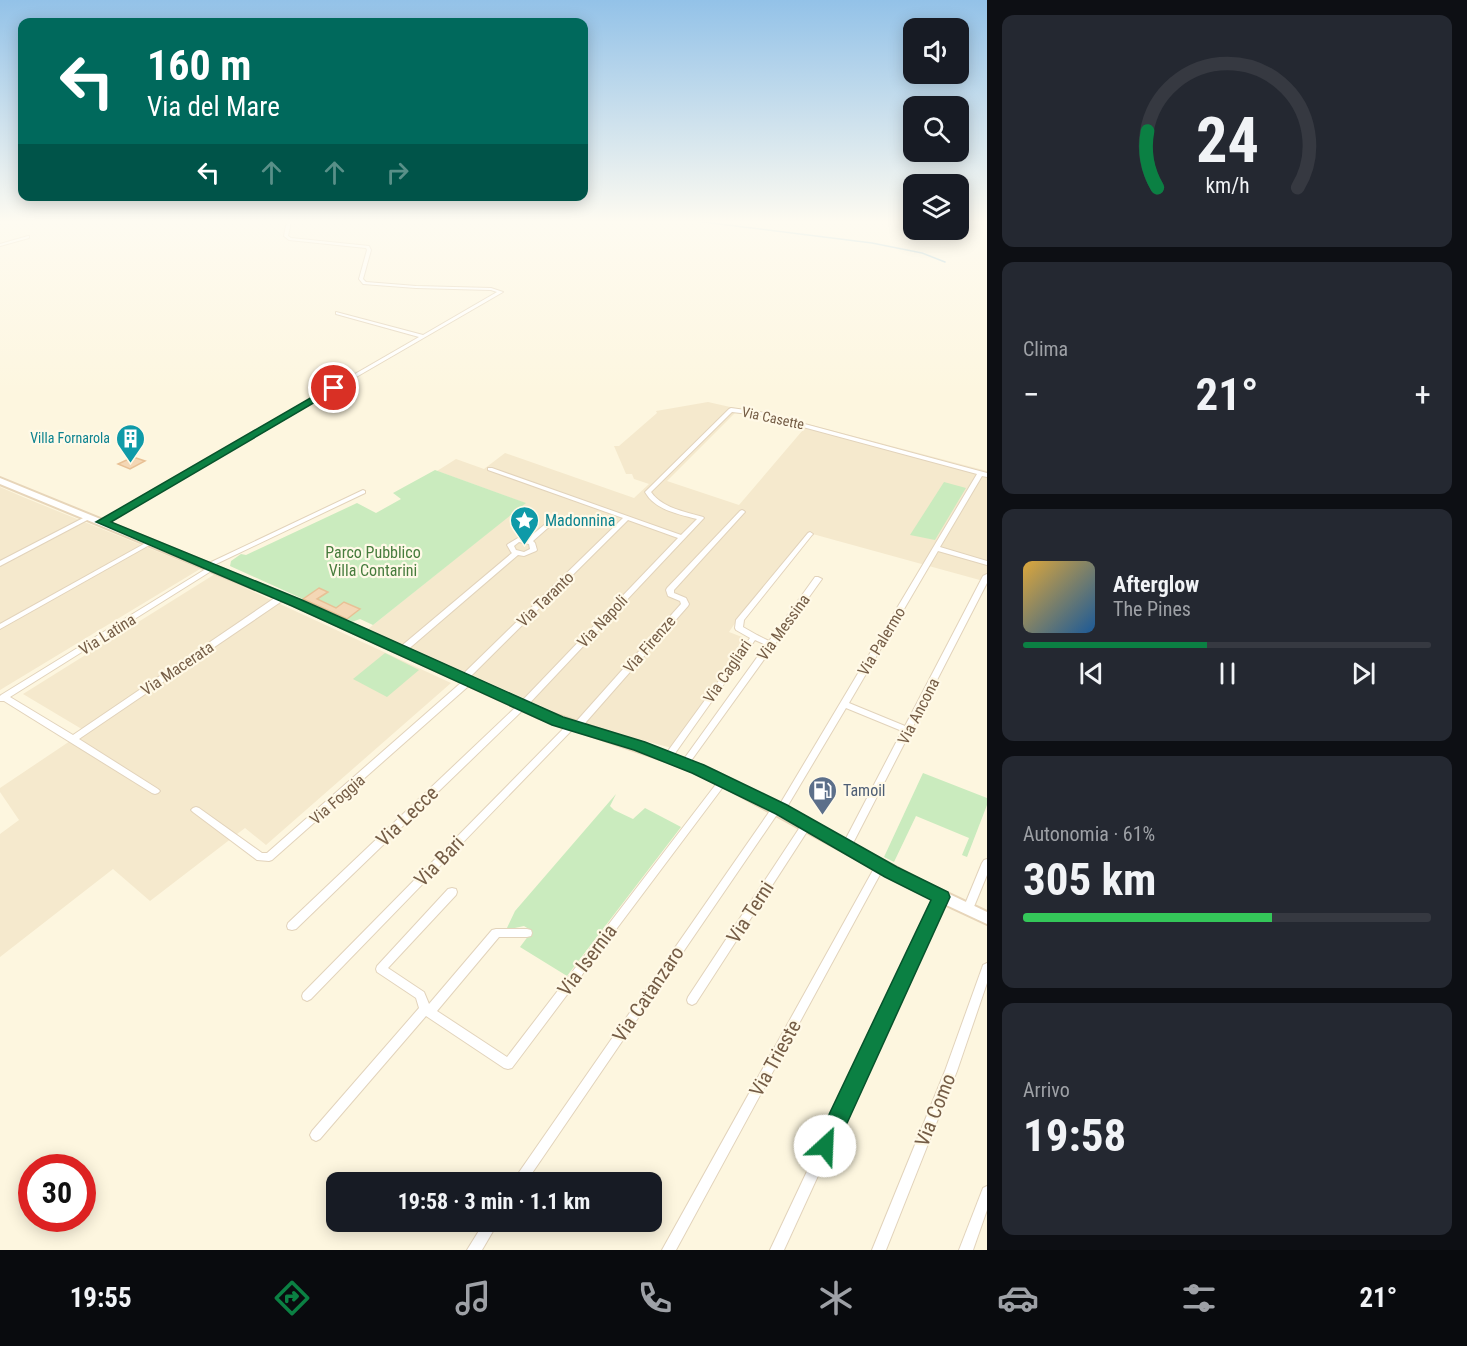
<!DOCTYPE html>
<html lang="it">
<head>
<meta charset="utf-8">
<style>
	:root { --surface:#171b24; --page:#242831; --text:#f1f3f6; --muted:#9ea1a6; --line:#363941; --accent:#0b8043 }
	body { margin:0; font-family:"Roboto Condensed",sans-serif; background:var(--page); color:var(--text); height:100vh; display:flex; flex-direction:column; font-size:22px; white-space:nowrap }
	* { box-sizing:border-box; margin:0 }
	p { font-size:20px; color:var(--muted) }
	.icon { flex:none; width:33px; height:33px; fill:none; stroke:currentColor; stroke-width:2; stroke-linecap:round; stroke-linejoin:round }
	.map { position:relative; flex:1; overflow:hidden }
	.details { display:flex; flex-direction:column; gap:15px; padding:15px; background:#0d0f14; width:480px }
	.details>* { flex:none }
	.top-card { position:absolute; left:18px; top:18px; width:570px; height:183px; border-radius:12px; box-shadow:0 3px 15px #0003; background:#00695c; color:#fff; overflow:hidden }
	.controls { position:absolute; left:903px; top:18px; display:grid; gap:12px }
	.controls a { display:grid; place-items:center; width:66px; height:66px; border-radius:12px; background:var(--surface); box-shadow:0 3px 15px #0003; font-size:30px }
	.speed { position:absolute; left:18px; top:1154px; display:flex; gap:12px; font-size:30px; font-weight:700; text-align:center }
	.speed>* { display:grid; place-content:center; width:78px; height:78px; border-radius:50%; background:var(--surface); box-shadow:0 3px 15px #0003; line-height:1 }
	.speed .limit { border:9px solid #d22; background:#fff; color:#111 }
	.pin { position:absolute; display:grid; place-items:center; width:51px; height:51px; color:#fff; margin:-26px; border:3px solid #fff; border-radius:50%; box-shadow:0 2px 6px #0007 }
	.me { position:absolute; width:66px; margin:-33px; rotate:25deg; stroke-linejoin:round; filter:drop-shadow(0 0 4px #0008) }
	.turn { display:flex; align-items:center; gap:21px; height:126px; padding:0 30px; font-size:27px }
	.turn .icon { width:78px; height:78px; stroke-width:2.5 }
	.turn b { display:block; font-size:42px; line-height:51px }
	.lanes { display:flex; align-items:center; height:57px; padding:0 30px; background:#0003; justify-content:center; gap:30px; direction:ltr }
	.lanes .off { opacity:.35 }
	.big { font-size:45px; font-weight:700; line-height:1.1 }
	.details .card { flex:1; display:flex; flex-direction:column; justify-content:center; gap:9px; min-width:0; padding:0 21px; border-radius:12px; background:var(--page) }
	.details .dial { align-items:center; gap:0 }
	.dial svg { height:156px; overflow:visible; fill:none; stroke:var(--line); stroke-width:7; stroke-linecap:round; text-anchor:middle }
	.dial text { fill:var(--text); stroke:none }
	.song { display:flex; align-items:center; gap:18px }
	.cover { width:72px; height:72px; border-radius:9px; background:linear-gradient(135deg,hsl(40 70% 55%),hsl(210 70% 35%)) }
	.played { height:6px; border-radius:3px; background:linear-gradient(90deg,var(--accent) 45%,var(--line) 45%) }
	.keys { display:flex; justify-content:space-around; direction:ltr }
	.heat { display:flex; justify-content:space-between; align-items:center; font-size:33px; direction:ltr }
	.charge { height:9px; border-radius:4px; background:linear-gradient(90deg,#34c759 61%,var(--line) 0) }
	.trip { position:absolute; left:326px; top:1172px; width:336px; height:60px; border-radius:12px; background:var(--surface); box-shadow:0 3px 15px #0003; font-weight:700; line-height:60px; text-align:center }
	.menu { display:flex; height:96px; justify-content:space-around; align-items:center; background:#090b0e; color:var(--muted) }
	.menu .icon { width:42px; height:42px }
	.menu .active { color:var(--accent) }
	.menu b { font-size:27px; color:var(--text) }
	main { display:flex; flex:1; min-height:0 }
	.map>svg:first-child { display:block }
	.residential { fill:#f5e9cd }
	.green { fill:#caebbe }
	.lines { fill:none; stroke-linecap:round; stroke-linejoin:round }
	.stream { stroke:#99c7da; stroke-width:1.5 }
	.building { fill:#f4d7b5; stroke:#e8c095; stroke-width:1.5 }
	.street-casing { stroke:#e2d3bb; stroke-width:2 }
	.secondary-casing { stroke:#e7d5b9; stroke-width:4 }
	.street { fill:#fff; fill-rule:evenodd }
	.secondary { fill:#fff; fill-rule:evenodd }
	.route { fill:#0b8043; stroke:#07532c; stroke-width:1.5 }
	.labels { text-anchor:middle; stroke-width:4.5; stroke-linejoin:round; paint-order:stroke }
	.far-street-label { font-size:14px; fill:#755d46; stroke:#fff9e7 }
	.far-culture-label { font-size:14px; fill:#0d838f; stroke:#fff9e7; text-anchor:end }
	.culture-label { font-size:16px; fill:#0d838f; stroke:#fff9e7; text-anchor:start }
	.park-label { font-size:16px; fill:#477c3d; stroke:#fff9e7 }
	.street-label { font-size:16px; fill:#755d46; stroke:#fff9e7 }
	.service-label { font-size:16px; fill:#4e5e75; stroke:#fff9e7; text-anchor:start }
	.near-street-label { font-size:20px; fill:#755d46; stroke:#fff9e7 }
</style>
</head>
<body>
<main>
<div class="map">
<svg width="987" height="1250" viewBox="0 0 987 1250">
	<rect width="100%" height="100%" fill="#fdf6df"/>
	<g class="residential">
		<path d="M708,402L739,409L667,481L739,505L808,424L987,471V582L809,533L742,613L729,632L742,637L745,645L672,748L603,730L568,718L368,629L525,503L437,471L456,459L484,469L505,453L634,498L649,484L634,479L632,474H626L614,446H619L657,413L656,411Z"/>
		<path d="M0,487L23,497L200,569L0,690Z"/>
		<path d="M215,574L451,683L266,845L245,828L150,901L113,869L0,957V834L19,820L0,792V788L85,731L23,694Z"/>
	</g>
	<g class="green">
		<path d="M435,470L526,503L373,625L360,619L352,622L347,619L359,609L336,608L317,599L327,592L319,588L303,599L230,566L231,561L241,554L246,555L357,503L376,513L401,499L393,493Z"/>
		<path d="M944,482L966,488L935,540L910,535Z"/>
		<path d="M385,653L419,670L387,697L353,679Z"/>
		<path d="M923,773L987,798V805L967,857L962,855L969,838L916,816L894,862L884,857Z"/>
		<path d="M616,794L610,806L614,810L633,819L645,808L681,827L567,976L520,947L532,931L524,926L506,930L515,911Z"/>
	</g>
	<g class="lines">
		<path class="stream" d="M695,221L872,243L922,253L945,262"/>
	</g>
	<g class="building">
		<path d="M133,457L145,461L130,469L118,464Z"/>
		<path d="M319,588L328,592L317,599L336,608L344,602L360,609L347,619L303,599Z"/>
	</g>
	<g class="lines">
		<defs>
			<g id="street">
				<path d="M287,221H291L288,236L291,238L369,246L371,250L363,279L366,282L416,286L491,288L503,292L104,523H100L99,522L100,521L419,337L336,314V312L423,335L497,292L491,290L416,288L363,284L359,279L367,250L366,248L289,240L284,236Z"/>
				<path d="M28,236H29V238L0,246V244Z"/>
				<path d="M731,408L760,412L987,473V477L982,476L940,547L987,561V565L938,551L849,703L905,726L983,576L987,574V583L850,849L847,850L844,849L842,846L902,731L846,708L784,812L781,813H778L526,1182H513L515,1178L774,805L780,804L977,474L758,415L732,412L651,492C662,508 686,512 703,517L704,518L703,519L525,708L296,929L292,930L288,929L287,926L288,923L519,704L678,538L628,520L468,679H472L473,681L472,683L272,860L269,861L257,860L193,812L191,810L193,808L196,807L199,808L262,853H267L463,681H460L459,679L460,677L623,518L488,470V468H492L681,535L697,519C678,514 655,510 645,492L729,409Z"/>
				<path d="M363,490L365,491V493L214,565L217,567L216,568L10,697L73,735L279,595H285L286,597L285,599L79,739L158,789L160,791L158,793L155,794L152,793L4,701H0V696L1,695L209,567L206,565L207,564Z"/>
				<path d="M742,510L744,511L745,512L744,513L674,590V593L686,598L689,604L688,606L579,730L576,731L573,729L311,999L307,1001L303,999L302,996L303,993L568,724L571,723L574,724L681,604L680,601L668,596L666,590L667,588L740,511Z"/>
				<path d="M89,515L91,516L92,517L91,518L0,566V561Z"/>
				<path d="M557,515L559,516L560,517L559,518L533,541L535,543L537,550L536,551L524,556L518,555L405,652H399L398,650L399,648L512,553L511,552L507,545L508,544L518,538L526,540L555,516ZM519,542L529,544L530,549L524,552L516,550L514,546Z"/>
				<path d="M810,532L813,534L812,535L744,620L743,627L757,635L769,641L815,577H818L822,579L688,765H682L681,763L766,645L755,640L671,759H665L664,757L665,755L750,638L736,630L735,628L736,620L808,533Z"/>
				<path d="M151,540L154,542L153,543L0,629V624Z"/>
				<path d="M723,778L726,779L727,781L726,783L512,1068L508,1069L504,1068L426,1016L320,1139L316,1141L312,1139L310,1135L312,1131L419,1008L416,998L377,972L376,969L377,966L448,889L452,888L456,889L457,892L456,895L388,968L424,992L429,1004L492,930L496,929H527L531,930L532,933L531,936L527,937H499L437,1011L507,1057L720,779Z"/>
				<path d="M807,820L810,821L812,824L810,827L696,1003L692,1005L688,1003L687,1000L688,997L804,821Z"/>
				<path d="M987,859V875L973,909L972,912L968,913L964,912L963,909L982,863L984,860Z"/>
				<path d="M880,862L883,863L885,866L883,869L676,1250H662L877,863Z"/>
				<path d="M941,893L945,894L946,897L784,1250H770L936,897L937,894Z"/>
				<path d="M987,963V983L957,1071L886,1250H872L945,1071L982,968L983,965Z"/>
				<path d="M987,1186V1210L973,1250H959L983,1188Z"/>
				<path d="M485,1221H499L482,1250H467Z"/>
			</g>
			<path id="secondary" d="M0,478L301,601L545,711L674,755L716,772L922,881L987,912V924L912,889L708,778L666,761L537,717L293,605L0,484Z"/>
		</defs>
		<use href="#street" class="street-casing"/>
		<use href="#secondary" class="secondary-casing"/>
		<use href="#street" class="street"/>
		<use href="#secondary" class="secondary"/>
	</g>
	<linearGradient id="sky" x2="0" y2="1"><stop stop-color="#93c2e8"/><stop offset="0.56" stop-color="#fefbf1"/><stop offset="1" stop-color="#fefbf1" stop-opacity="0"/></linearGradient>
	<rect width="987" height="396" fill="url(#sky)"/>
	<path class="route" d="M331,386L339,388L111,522L302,600L563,717L645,742L704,765L787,805L897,867L948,892L950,897L833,1154L825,1157L817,1154L814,1146L931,900L885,877L776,814L692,773L634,750L552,725L292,606L96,522Z"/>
	<defs>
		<symbol id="building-pin" viewBox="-11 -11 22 30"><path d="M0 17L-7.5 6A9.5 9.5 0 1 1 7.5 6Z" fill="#0f9aa8" stroke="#fff9e7"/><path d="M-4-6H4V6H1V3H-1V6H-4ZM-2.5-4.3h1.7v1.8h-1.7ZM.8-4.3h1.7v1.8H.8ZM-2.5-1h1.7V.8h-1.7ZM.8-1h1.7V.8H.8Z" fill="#fff"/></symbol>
		<symbol id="sight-pin" viewBox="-11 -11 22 30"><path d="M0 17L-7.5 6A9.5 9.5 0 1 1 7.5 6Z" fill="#0f9aa8" stroke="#fff9e7"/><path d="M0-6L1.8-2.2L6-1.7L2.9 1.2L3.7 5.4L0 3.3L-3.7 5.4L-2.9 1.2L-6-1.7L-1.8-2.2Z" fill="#fff"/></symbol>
		<symbol id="fuel-pin" viewBox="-11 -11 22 30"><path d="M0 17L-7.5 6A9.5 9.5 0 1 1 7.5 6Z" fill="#5c6f8a" stroke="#fff9e7"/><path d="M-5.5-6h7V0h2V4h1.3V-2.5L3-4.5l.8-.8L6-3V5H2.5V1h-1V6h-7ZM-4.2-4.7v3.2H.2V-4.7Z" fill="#fff"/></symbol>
	</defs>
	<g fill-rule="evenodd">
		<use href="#building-pin" x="114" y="422" width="33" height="45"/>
		<use href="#sight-pin" x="508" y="504" width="33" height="45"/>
		<use href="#fuel-pin" x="806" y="774" width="33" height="45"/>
	</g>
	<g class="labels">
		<g class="far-street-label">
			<text transform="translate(773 418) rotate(12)" y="5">Via Casette</text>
		</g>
		<g class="far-culture-label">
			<text x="110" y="443">Villa Fornarola</text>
		</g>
		<g class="culture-label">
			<text x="545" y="526">Madonnina</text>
		</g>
		<g class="park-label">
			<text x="373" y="558">Parco Pubblico<tspan x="373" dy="18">Villa Contarini</tspan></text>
		</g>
		<g class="street-label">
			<text transform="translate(545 599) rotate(-44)" y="6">Via Taranto</text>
			<text transform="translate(602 621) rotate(-47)" y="6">Via Napoli</text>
			<text transform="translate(783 627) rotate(-54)" y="6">Via Messina</text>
			<text transform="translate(107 634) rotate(-32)" y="6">Via Latina</text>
			<text transform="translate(881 641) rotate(-59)" y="6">Via Palermo</text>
			<text transform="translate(649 644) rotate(-49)" y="6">Via Firenze</text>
			<text transform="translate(177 668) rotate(-34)" y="6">Via Macerata</text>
			<text transform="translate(727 671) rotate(-56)" y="6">Via Cagliari</text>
			<text transform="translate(918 711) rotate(-63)" y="6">Via Ancona</text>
			<text transform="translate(337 799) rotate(-41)" y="6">Via Foggia</text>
		</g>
		<g class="service-label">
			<text x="843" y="796">Tamoil</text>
		</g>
		<g class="near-street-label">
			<text transform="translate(407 816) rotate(-44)" y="7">Via Lecce</text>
			<text transform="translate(439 861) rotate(-46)" y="7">Via Bari</text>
			<text transform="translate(750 912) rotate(-57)" y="7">Via Terni</text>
			<text transform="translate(587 960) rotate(-53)" y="7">Via Isernia</text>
			<text transform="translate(648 994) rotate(-56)" y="7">Via Catanzaro</text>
			<text transform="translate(775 1058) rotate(-61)" y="7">Via Trieste</text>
			<text transform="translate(935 1110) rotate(-68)" y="7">Via Como</text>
		</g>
	</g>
</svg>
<div class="controls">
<a><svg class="icon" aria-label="sound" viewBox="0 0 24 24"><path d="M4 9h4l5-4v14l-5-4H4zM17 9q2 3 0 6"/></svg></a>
<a><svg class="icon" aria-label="search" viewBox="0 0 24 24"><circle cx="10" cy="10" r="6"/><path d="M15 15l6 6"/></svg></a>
<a><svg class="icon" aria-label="layers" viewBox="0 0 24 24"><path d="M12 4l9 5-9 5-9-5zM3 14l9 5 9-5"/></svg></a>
</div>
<div class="speed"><div class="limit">30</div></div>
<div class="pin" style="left:334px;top:388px;background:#d93025"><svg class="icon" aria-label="arrive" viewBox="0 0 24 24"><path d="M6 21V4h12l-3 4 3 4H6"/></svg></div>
<svg class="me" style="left:825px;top:1146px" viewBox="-20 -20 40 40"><circle r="19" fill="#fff"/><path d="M0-13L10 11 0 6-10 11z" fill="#0b8043"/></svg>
<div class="trip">19:58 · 3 min · 1.1 km</div>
<div class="top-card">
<div class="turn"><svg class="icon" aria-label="left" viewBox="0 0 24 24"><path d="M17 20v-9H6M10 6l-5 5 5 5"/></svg><div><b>160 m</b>Via del Mare</div></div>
<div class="lanes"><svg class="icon" aria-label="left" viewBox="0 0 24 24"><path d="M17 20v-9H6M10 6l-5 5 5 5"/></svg><svg class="icon off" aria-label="ahead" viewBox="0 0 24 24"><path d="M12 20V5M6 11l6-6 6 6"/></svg><svg class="icon off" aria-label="ahead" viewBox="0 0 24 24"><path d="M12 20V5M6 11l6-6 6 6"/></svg><svg class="icon off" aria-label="right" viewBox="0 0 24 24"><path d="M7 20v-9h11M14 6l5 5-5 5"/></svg></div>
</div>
</div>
<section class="details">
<div class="card dial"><svg viewBox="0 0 100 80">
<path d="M14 69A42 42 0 1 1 86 69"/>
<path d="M14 69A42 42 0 0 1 9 40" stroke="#0b8043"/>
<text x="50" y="56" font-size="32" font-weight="700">24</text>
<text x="50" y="72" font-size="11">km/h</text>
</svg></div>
<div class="card"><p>Clima</p>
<div class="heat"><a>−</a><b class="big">21°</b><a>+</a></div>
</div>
<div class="card">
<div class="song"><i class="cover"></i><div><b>Afterglow</b><p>The Pines</p></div></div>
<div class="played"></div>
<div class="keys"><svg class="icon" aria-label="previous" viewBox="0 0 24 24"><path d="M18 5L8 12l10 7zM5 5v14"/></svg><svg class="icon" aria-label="pause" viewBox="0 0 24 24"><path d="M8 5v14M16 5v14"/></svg><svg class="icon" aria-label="next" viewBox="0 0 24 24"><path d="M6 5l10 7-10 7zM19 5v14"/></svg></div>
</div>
<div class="card"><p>Autonomia · 61%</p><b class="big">305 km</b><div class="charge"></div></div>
<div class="card"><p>Arrivo</p><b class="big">19:58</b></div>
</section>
</main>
<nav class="menu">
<b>19:55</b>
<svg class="icon active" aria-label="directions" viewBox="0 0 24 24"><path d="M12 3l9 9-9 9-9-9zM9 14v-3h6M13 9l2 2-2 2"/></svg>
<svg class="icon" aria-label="music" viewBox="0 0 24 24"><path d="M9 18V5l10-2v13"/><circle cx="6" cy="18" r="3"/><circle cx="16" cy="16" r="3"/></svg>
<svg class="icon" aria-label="phone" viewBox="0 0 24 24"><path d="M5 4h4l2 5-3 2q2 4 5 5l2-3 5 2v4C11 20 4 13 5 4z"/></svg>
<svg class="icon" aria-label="climate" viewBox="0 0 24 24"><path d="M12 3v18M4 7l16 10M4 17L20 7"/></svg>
<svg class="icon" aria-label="car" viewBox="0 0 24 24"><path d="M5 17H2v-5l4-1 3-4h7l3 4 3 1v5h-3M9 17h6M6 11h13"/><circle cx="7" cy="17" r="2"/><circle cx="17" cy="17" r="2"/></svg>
<svg class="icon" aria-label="filters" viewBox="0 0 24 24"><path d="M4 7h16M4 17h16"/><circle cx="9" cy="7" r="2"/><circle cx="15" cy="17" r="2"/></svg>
<b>21°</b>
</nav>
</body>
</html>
